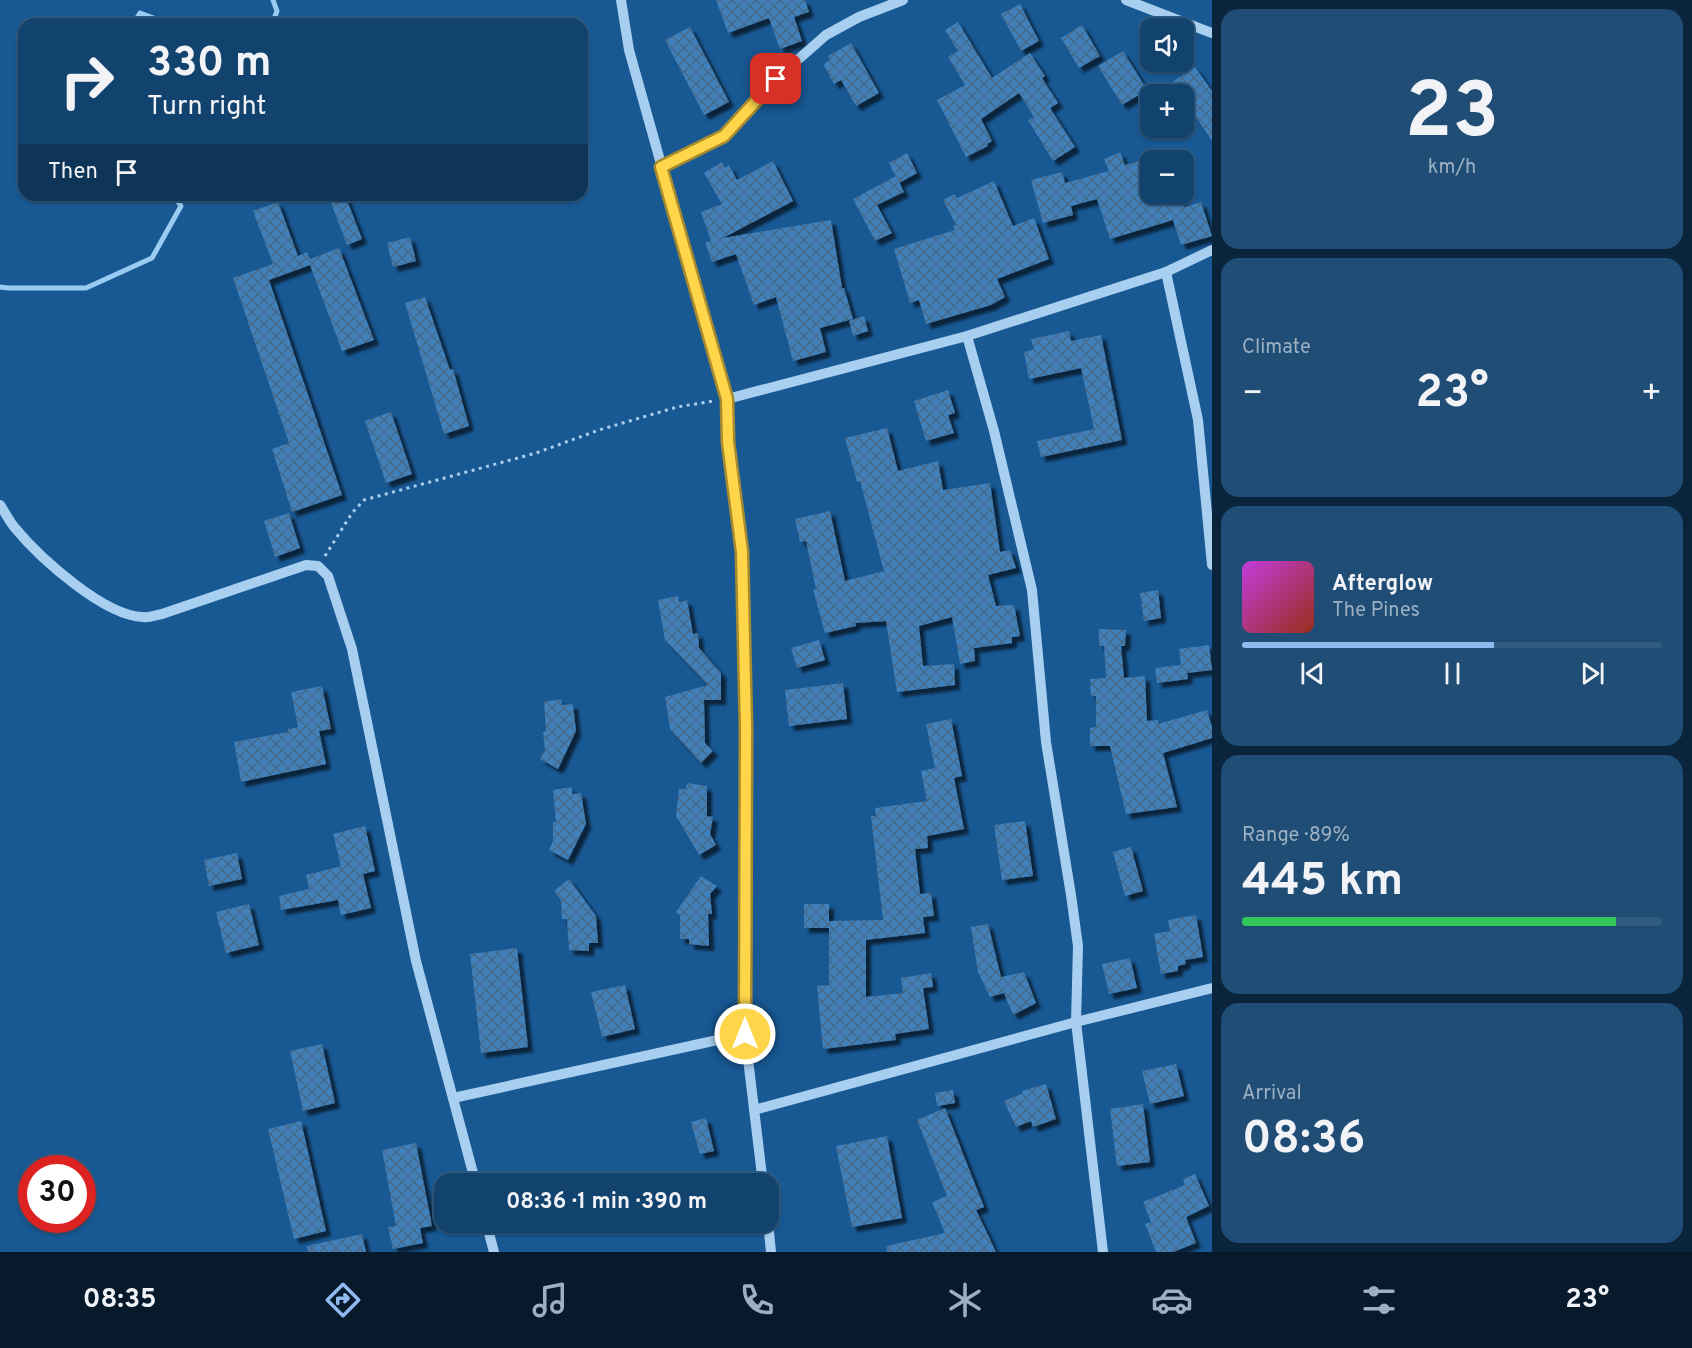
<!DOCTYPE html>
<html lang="en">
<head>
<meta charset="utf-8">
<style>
	:root { --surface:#12426e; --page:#1f4d76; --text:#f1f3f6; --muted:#9cb0c2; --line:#315b81; --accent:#90b9f0 }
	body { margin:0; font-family:Overpass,sans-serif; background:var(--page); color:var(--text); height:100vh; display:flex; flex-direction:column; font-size:22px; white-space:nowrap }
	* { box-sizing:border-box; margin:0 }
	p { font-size:20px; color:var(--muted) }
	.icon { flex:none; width:33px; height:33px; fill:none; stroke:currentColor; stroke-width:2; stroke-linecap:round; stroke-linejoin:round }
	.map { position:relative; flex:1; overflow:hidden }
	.drawer { display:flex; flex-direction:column; gap:9px; padding:9px; background:#0a243c; width:480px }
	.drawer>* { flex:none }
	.guide { position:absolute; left:18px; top:18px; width:570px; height:183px; border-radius:18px; box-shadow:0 2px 4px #0004,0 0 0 2px var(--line); background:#12426e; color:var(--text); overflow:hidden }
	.fabs { position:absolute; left:1140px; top:18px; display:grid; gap:12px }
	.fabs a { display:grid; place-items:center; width:54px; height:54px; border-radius:12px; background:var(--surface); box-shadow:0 2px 4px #0004,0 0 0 2px var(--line); font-size:30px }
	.speed { position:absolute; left:18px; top:1155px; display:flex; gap:12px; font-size:30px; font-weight:700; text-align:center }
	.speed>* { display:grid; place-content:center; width:78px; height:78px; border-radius:50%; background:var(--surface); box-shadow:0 2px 4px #0004,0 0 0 2px var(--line); line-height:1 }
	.speed .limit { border:9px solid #d22; background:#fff; color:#111 }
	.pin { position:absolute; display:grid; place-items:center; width:51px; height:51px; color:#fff; margin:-26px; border-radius:12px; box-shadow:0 3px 9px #0006 }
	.me { position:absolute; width:66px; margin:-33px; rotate:0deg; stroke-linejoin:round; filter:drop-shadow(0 0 4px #0008) }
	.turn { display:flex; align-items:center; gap:21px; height:126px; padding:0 30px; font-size:27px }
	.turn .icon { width:78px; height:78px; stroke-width:2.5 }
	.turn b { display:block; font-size:42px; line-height:51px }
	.then { display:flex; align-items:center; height:57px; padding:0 30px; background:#0003; gap:12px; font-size:22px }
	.big { font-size:45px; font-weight:700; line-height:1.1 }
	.drawer .tile { flex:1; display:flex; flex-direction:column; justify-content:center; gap:9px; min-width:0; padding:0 21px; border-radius:18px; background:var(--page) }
	.drawer .dial { align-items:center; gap:0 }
	.dial b { font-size:78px; line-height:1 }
	.song { display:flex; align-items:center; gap:18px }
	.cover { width:72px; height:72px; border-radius:9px; background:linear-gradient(135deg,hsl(290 70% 55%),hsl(10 70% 35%)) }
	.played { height:6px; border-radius:3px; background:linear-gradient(90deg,var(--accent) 60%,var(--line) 60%) }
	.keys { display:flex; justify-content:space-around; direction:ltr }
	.heat { display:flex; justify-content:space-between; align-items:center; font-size:33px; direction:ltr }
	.charge { height:9px; border-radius:4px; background:linear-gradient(90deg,#34c759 89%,var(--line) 0) }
	.trip { position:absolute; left:434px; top:1173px; width:345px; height:60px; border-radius:18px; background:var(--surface); box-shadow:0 2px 4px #0004,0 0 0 2px var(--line); font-weight:700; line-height:60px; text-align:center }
	.tab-bar { display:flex; height:96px; justify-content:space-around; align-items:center; background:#071a2c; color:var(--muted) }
	.tab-bar .icon { width:42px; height:42px }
	.tab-bar .on { color:var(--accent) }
	.tab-bar b { font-size:27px; color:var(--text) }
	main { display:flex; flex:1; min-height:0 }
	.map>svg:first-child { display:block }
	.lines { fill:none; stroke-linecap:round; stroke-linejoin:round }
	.stream { stroke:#9bcbf2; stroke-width:5 }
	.building { fill:url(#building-cross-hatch); filter:url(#shadow) }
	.path { stroke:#a8cff0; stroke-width:3; stroke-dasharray:3 4.5; stroke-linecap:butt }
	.minor { stroke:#a8cff0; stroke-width:10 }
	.route-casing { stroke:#a68a30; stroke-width:15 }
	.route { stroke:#ffd54a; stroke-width:10 }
</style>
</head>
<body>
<main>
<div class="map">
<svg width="1212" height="1252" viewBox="0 0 1212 1252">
	<defs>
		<pattern id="building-cross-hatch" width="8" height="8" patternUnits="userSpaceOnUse" patternTransform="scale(1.5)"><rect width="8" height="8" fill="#4181bb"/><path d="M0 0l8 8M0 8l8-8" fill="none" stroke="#466989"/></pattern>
		<filter id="shadow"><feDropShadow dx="5" dy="5" stdDeviation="1.5" flood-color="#0009"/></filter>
	</defs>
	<rect width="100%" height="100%" fill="#185893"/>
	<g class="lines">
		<g class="stream">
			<path d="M133,24L140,13L170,24"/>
			<path d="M272,24L277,11L273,0"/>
			<path d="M0,287L8,288H86L152,258L181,206L173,195"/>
		</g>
	</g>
	<g class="building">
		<path d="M716,0H805L809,12L794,17L802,41L780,49L769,18L728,33Z"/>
		<path d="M1020,4L1039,41L1021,51L1001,14Z"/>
		<path d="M958,22L992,78L1030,53L1045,76L1042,78L1058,103L1050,108L1075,147L1053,161L1028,120L1034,117L1019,93L981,119L992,141L987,144L988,146L966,157L937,100L965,85L948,57L958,51L945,30Z"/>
		<path d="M1082,25L1100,56L1079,68L1061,38Z"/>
		<path d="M690,27L729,102L704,115L665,40Z"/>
		<path d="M851,43L879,93L856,106L841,80L834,84L823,64L830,60L828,56Z"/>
		<path d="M1123,51L1147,90L1122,105L1098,66Z"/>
		<path d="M1195,67L1212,91V141L1184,99V94H1154Z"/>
		<path d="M1120,152L1125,165L1150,158V194H1180L1185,207L1201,202L1212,236L1181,245L1173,220L1110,239L1097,199L1071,206L1073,215L1043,223L1031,180L1062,172L1065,183L1109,171L1104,159Z"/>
		<path d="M907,153L917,173L899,183L889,163Z"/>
		<path d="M773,161L793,201L723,238L831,220L842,288H844L853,319L820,328L826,352L793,361L776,297L754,305L736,254L712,262L705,242L711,241L701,212L722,204L704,173L722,162L725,168L729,165L737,180Z"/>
		<path d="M896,176L904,192L877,205L892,233L875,241L853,199Z"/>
		<path d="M994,181L1013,226L1034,218L1049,259L997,279L1005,297L991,305L926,324L919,300L910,303L894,249L955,230L953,226L956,225L943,200L954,194L957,198Z"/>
		<path d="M328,195H345L362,239L347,245Z"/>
		<path d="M278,202L298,256L307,252L310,259L339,248L374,340L342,351L310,265L269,280L342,495L292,512L272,449L289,443L233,278L273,264L253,211Z"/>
		<path d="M410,237L416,261L393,267L387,243Z"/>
		<path d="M425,297L450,370L453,369L469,426L444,434L405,303Z"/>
		<path d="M864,316L868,331L853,336L849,321Z"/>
		<path d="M1069,331L1071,341L1101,335L1122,440L1041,457L1037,441L1094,429L1081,368L1029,379L1024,352L1034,349L1031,339Z"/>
		<path d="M948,390L955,413L948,415L954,433L926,441L914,401Z"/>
		<path d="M391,412L412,474L386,483L365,421Z"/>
		<path d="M887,428L898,471L938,461L943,490L990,483L1000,552L1010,550L1016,568L988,575L996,606L1014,605L1020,636L1012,637V643L974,648L975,661L960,664L952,617L919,626L923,666L954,664L955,685L897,692L886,621L855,623L856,626L825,633L813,589H816L806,541L800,542L795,519L830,511L845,581L884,571L860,481L857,482L845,438Z"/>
		<path d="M289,513L300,548L275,557L264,521Z"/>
		<path d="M1158,590L1161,618L1144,621L1140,593Z"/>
		<path d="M678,596L679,602L687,600L693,634L698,633L699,648L721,673V700H704L705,743L713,751L701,763L670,729L665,697L708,685L665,640L658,600Z"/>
		<path d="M1099,629L1126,630L1125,646H1121L1124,678L1145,676L1147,721L1158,720V724L1207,710L1212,727V738L1163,753L1177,807L1126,814L1110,746H1090V728L1096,727V696H1091L1090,679L1106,678L1104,646H1099Z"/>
		<path d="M819,640L825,660L797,668L791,648Z"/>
		<path d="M1209,645L1212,670L1187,673L1188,679L1157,683L1155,668L1181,665L1179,649Z"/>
		<path d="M843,683L847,719L789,726L785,690Z"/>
		<path d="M322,686L331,729L319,731L326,764L241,782L234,742L288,732V729L298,727L291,692Z"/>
		<path d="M561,699L562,705L573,704L576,731L558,769L540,759L545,750L543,732L546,731L544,702Z"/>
		<path d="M951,719L962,776L954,778L964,829L927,836L928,848L915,849L920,894L931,893L934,916L923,917L925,933L866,940V997L903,993L901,978L931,973L933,987L923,988L929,1029L895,1034L896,1040L823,1049L817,986L829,985V928H804V904H829V921L883,920L871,816H876L875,808L927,801L921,771L935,768L926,724Z"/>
		<path d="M687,783L707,786V816L713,817L710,834L716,845L699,855L676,816L679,789H686Z"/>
		<path d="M572,787V794L581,793L586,824L568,860L549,850L553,841V822H556L553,790Z"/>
		<path d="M1025,821L1033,876L1002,880L994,825Z"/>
		<path d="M365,826L375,871L363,874L371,908L341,915L338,900L281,910L279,896L309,889L306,875L341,866L333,834Z"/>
		<path d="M1131,847L1143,891L1125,896L1113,852Z"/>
		<path d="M237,853L242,879L209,886L204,860Z"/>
		<path d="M701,876L717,886L710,894L712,914H708L709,946L689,944V939H680V915L676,912Z"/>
		<path d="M569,879L596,916L598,943H589V951L569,950L567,919H562L561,900L554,891Z"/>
		<path d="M249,904L259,945L226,953L216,912Z"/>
		<path d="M1196,915L1203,957L1185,960L1186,964L1178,966V971L1161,974L1154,934L1170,931L1168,920Z"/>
		<path d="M988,924L1001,977L1024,972L1036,1003L1013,1015L1004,993L990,997L978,972L971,927Z"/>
		<path d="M517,948L528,1047L481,1053L470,954Z"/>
		<path d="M1130,958L1137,988L1109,994L1102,964Z"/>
		<path d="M625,985L635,1029L602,1037L591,992Z"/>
		<path d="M322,1044L335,1103L303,1111L290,1051Z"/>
		<path d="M1176,1064L1184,1096L1150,1104L1142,1071Z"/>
		<path d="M1046,1084L1056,1119L1033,1127L1031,1121L1016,1127L1004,1101L1023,1093L1022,1091Z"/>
		<path d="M953,1090L955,1103L937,1106L935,1093Z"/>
		<path d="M1143,1104L1150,1162L1117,1166L1110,1109Z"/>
		<path d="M945,1108L984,1207L976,1210L996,1252H887L886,1246L945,1233L932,1202L947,1196L917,1120Z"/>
		<path d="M706,1118L714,1151L700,1154L691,1122Z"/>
		<path d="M301,1121L326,1231L294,1239L268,1129Z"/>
		<path d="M887,1136L902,1218L852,1227L836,1146Z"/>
		<path d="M416,1143L432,1226L420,1228L423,1243L393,1249L388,1227L396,1226L382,1150Z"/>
		<path d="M1195,1174L1209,1206L1186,1217L1196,1243L1173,1252H1156L1145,1224L1151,1222L1143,1202L1185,1185L1183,1179Z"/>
		<path d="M362,1234L366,1252H308L307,1246Z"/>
	</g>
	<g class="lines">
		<path class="path" d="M325,556L352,513L364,500L536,453L599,430L677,407L713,401"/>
		<g class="minor">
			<path d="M621,0L629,50L727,399L728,442L742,552L746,727L745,1034L763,1184"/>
			<path d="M1126,0L1212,33"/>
			<path d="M661,167L724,136L776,79L826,35L859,17L903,0"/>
			<path d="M1166,272L1198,420L1212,565"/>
			<path d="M967,336L994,431L1032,590L1046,742L1071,895L1078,946L1076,1022L1103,1252"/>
			<path d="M727,399L967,336L1166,272L1212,250"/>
			<path d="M0,505C5,512 9,521 15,528C40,558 104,616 143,617C149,618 156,615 162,614L306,565L318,566L328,576L352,649L416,961L476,1184"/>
			<path d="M453,1098L745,1034"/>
			<path d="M754,1110L1076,1022L1212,988"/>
			<path d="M486,1222L494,1252"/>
			<path d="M768,1222L771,1252"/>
		</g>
	</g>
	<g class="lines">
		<defs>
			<path id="route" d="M745,1034L746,727L742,552L728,442L727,399L661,167L724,136L776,79"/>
		</defs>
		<use href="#route" class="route-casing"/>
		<use href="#route" class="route"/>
	</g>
</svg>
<div class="fabs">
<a><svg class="icon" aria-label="sound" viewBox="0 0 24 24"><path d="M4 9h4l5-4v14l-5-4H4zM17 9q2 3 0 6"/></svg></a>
<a>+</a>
<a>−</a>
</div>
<div class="speed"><div class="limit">30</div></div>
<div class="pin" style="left:776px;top:79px;background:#d93025"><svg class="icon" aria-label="arrive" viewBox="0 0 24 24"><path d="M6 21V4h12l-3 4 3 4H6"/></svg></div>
<svg class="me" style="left:745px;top:1034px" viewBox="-20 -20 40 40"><circle r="17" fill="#ffd54a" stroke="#fff" stroke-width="3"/><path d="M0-11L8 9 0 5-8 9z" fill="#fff"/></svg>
<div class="trip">08:36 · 1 min · 390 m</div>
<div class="guide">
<div class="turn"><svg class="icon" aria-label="right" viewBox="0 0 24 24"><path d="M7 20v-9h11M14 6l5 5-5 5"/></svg><div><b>330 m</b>Turn right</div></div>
<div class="then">Then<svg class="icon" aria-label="arrive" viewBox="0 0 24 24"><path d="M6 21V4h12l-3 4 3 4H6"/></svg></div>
</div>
</div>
<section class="drawer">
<div class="tile dial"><b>23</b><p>km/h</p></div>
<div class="tile"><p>Climate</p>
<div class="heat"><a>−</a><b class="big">23°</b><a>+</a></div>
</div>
<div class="tile">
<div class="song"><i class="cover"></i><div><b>Afterglow</b><p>The Pines</p></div></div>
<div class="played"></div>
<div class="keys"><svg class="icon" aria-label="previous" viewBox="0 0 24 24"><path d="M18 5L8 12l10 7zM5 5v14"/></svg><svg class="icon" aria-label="pause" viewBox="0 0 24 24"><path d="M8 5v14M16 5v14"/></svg><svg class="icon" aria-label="next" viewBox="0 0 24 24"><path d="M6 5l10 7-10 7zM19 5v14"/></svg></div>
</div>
<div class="tile"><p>Range · 89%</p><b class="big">445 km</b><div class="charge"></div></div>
<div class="tile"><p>Arrival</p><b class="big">08:36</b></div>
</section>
</main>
<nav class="tab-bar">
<b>08:35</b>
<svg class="icon on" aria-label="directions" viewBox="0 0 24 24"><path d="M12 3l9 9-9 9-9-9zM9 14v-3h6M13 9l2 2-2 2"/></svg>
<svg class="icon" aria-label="music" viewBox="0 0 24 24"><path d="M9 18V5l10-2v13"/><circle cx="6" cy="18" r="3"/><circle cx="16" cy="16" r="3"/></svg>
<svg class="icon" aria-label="phone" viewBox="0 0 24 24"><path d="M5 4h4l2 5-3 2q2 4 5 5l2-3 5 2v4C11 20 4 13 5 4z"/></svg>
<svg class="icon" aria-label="climate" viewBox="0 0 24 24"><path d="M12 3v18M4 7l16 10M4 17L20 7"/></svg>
<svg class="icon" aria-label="car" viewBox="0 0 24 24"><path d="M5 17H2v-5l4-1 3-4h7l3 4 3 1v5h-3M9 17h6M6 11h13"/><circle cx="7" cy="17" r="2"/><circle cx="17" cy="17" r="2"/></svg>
<svg class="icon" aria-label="filters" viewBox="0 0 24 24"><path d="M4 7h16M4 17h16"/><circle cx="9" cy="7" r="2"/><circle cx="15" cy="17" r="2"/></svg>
<b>23°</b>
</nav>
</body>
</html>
